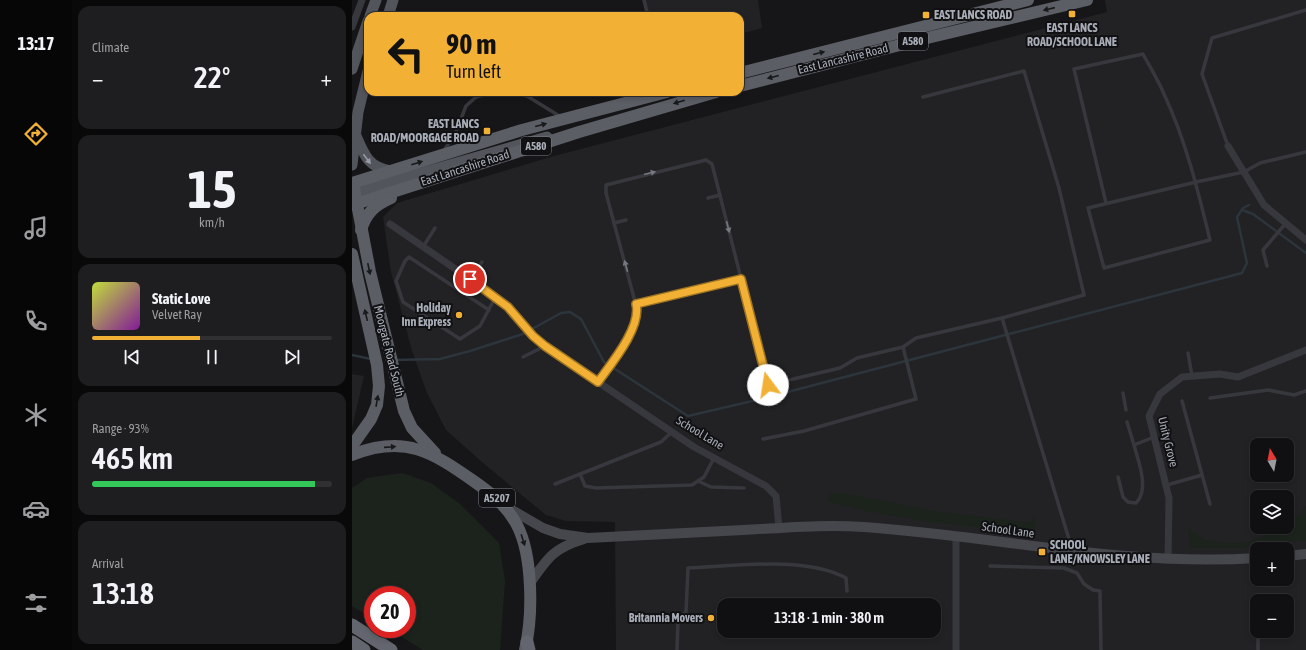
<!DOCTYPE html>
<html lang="en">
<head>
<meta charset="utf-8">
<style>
	:root { --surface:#101012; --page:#1e1e20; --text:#f1f3f6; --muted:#9c9d9f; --line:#303032; --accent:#f2b134 }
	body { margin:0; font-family:"Asap Condensed",sans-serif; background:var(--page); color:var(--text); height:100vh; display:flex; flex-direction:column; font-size:15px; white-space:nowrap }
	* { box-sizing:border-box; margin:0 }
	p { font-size:13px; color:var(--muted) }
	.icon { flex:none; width:22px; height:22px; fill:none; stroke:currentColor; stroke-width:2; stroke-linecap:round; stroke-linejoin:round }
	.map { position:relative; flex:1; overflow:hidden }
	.drawer { display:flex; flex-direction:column; gap:6px; padding:6px; background:#09090a; width:280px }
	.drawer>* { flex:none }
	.banner { position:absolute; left:12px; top:12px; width:380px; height:84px; border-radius:12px; box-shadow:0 2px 6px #0003,0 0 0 1px var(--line); background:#f2b134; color:#111; overflow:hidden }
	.needle { width:26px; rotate:350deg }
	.tools { position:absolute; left:898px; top:438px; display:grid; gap:8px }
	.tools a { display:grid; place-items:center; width:44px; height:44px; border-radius:8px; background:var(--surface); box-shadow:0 2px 6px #0003,0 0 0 1px var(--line); font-size:20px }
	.speed { position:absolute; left:12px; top:586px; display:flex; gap:8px; font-size:20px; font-weight:700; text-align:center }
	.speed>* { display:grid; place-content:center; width:52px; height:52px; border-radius:50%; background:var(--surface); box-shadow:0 2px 6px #0003,0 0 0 1px var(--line); line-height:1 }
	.speed .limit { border:6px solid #d22; background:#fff; color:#111 }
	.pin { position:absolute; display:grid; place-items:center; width:34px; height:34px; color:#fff; margin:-17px; border:2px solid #fff; border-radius:50%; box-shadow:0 1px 4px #0007 }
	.me { position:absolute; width:44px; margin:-22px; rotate:346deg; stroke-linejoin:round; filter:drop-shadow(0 0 3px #0008) }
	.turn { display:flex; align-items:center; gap:14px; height:84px; padding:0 16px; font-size:18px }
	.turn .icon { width:52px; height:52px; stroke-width:2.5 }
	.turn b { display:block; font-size:28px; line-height:34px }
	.big { font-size:30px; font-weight:600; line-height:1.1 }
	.drawer .card { flex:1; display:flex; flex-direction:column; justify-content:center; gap:6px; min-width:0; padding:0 14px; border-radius:12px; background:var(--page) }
	.drawer .dial { align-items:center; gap:0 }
	.dial b { font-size:52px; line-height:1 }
	.song { display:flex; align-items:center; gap:12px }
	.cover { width:48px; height:48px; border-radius:6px; background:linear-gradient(135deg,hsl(70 70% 55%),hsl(290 70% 35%)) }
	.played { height:4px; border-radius:2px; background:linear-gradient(90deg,var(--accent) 45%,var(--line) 45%) }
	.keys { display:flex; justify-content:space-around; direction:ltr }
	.heat { display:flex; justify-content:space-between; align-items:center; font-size:22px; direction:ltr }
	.charge { height:6px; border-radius:3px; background:linear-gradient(90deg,#34c759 93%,var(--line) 0) }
	.trip { position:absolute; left:365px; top:598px; width:224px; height:40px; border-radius:12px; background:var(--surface); box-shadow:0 2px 6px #0003,0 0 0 1px var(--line); font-weight:600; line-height:40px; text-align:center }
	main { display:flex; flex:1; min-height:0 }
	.menu { display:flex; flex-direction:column; width:72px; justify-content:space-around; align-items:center; background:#060607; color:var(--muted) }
	.menu .icon { width:28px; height:28px }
	.menu .on { color:var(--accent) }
	.menu b { font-size:18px; color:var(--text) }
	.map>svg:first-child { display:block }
	.built { fill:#222225; fill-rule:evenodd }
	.green { fill:#1c231d }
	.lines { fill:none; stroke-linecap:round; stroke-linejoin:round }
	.stream { stroke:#2c353c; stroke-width:2.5 }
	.service { stroke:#37383d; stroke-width:3.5 }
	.minor { stroke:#37383d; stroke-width:7 }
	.secondary { stroke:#45474d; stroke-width:10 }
	.primary { stroke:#53555c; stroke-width:11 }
	.trunk { stroke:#5b5e65; stroke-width:12 }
	.motorway { stroke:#63666e; stroke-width:13 }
	.oneway { fill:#18191b }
	.oneway2 { fill:#979ba6 }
	.oneway3 { fill:#757881 }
	.route-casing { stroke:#9d7322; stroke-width:10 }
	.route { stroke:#f2b134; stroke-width:7 }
	.poi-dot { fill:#f2b134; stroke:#111113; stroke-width:1.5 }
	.labels { text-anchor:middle; stroke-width:4; stroke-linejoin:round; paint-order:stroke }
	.shield { fill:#111113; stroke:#7b7e86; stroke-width:1 }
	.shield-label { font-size:11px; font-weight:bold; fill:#a8adb8 }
	.poi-label { font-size:12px; font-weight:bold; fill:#a8adb8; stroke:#111113; text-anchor:end }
	.street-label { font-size:12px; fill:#a8adb8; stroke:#111113 }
</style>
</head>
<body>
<main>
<nav class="menu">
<b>13:17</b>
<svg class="icon on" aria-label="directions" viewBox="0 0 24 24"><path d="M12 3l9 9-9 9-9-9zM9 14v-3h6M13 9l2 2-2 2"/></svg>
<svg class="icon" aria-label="music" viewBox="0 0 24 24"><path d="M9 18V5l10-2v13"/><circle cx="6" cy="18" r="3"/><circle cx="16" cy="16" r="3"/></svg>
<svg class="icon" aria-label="phone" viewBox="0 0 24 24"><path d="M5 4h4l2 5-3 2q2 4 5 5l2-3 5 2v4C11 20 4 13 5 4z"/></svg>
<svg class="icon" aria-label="climate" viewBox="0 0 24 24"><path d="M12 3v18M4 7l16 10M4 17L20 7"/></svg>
<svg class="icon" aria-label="car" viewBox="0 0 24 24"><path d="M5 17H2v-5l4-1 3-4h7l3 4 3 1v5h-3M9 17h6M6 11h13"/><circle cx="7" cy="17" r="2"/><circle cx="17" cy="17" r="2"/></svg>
<svg class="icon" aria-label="filters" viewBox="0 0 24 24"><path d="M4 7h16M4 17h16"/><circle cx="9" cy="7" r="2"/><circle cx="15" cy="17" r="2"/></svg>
</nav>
<section class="drawer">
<div class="card"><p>Climate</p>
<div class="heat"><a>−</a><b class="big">22°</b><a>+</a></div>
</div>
<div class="card dial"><b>15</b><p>km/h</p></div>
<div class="card">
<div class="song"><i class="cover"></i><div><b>Static Love</b><p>Velvet Ray</p></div></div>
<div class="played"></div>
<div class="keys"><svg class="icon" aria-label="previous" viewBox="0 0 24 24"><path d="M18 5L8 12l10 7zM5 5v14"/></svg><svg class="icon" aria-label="pause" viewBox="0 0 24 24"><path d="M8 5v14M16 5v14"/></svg><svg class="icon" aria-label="next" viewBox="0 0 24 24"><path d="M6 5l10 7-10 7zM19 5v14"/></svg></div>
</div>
<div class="card"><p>Range · 93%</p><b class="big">465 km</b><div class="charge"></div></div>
<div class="card"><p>Arrival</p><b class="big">13:18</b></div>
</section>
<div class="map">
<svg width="954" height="650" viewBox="0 0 954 650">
	<rect width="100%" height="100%" fill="#161618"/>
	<g class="built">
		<path d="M291,0H406L410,28L388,34V16H295Z"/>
		<path d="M753,0H954V650H264L263,522L214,521L194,515L131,463L94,430L75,393L60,351L39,272L31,217L45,203L202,156L755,12ZM905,445H935V475H905ZM905,497H935V527H905ZM905,549H935V579H905ZM905,601H935V631H905ZM372,605H582V631H372Z"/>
		<path d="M0,374L12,376L0,428Z"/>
	</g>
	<g class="green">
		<path d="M50,473L79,483L108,504L147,543L153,581L148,650H71L37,629H55V595H21V619L0,606V488L15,478Z"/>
		<path d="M478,493L503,495L582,511L673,522L679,521L684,516L682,534C613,525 542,521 475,501Z"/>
		<path d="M954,506V541L890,548H838L836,528L853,540L875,543L896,542L935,527Z"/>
	</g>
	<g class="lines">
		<g class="stream">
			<path d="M890,210L901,214L954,253"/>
			<path d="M0,355L19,359"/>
			<path d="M42,360L88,359L118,351L171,334L209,313L218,312L229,319L252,362L336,416L413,398"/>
			<path d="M424,395L890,273L895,263L885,217L891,208L897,205"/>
		</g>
		<g class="service">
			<path d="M292,0L296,16"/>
			<path d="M154,92L175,96L209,117"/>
			<path d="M571,97L672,71L707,188L732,295L650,318"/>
			<path d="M876,146L850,74L860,38L954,10"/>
			<path d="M93,149L103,134L114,106L124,97L144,92"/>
			<path d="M356,198L368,195"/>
			<path d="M754,203L722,69L791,54C798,67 806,80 812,94C834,141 846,191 858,240L752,268L736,208L844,182L892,172L908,163L954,152"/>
			<path d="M262,223L274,220"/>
			<path d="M71,247L83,228"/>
			<path d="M915,266L911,250L934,223"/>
			<path d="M118,279L130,262"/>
			<path d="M283,304L389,279"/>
			<path d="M137,310L57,257L53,261L44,281L51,302L108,339L128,326L143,298"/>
			<path d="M836,353L840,376"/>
			<path d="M171,357L193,346"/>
			<path d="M246,382L278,337L285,309L254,193V185L354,160L360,164L416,385L488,368L505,358L551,347L564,338L650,318L720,549"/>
			<path d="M771,393L774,410"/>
			<path d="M858,398L916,390L942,395L954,391"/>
			<path d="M830,401L858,504"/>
			<path d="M775,422L782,445"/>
			<path d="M411,439L452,431L564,399L551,347"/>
			<path d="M228,474L233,486L244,488L340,485L352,477L362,458"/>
			<path d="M766,477L771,497L776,502L784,503C798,489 786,461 782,445L802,437"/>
			<path d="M346,481L359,487L392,488"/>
			<path d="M203,484L309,442L320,432"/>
			<path d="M815,485L850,475"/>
			<path d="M638,566L712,568L725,573L732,584L741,590L748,591L749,650"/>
			<path d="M325,650L326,620L334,612L336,568C382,566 453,556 494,578L495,591"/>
			<path d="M906,650V631"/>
		</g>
		<g class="minor">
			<path d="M0,27L10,0"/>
			<path d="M876,146L912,205L954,240"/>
			<path d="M38,224L118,279L156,307L181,336L193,346L342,447L414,486L424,496L427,528"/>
			<path d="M604,536V650"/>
			<path d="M816,559L817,498L797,416L808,394L830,377L868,374L886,377L954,350"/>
		</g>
		<g class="secondary">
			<path d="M153,506L191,528L208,534L236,538C288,535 340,533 391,530C431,528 472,524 512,527C644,536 773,567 905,558"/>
			<path d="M935,556L954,554"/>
			<path d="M178,583C196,557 202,548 232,539"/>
		</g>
		<g class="primary">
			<path d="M18,16L24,0"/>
			<path d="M36,16L41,0"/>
			<path d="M0,69L16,21"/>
			<path d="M4,136C12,155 17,168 39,171"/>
			<path d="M0,165L6,112L16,71"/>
			<path d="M0,193L195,137"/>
		</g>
		<g class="trunk">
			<path d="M388,73L676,0"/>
			<path d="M388,86L575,38L735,0"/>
			<path d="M0,183L170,130L315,92"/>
			<path d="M1,183L18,272L52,411L60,428L83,453"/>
			<path d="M0,205L227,132L364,92"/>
			<path d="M9,230C14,213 23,205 39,198"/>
			<path d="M0,254L25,365L27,386L25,405L19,419L0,446"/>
			<path d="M0,455C53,434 80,452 123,482C140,494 155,506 165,525C181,556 181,616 173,650"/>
		</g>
		<g class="motorway">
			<path d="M0,625L39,650"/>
			<path d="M0,642L12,650"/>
			<path d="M175,642L177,650"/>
		</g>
	</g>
	<defs><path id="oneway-solid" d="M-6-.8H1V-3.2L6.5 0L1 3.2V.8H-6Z"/></defs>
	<g class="oneway">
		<use href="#oneway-solid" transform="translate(697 9) rotate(167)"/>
		<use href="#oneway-solid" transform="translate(467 53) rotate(-14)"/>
		<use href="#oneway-solid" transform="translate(421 77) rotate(166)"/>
		<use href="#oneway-solid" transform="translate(327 102) rotate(164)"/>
		<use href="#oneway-solid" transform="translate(189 125) rotate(-15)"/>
		<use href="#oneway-solid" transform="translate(65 163) rotate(-17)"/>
		<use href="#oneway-solid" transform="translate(17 269) rotate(78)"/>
		<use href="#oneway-solid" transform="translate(14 315) rotate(-103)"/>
		<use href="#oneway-solid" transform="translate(25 401) rotate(-80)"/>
		<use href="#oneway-solid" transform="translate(38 447) rotate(-4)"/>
		<use href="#oneway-solid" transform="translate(171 540) rotate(72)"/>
	</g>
	<use class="oneway2" href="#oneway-solid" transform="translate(15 159) rotate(53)"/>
	<g class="oneway3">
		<use href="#oneway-solid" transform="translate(298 173) rotate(-14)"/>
		<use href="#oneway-solid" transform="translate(376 227) rotate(76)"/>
		<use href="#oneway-solid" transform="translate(274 266) rotate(-105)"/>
	</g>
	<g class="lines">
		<defs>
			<path id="route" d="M118,279L156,307L181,336L193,346L246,382C259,364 290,327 284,304L389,279L416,385"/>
		</defs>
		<use href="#route" class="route-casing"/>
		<use href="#route" class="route"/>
	</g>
	<g class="poi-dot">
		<rect x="716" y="10" width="8" height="8" rx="2"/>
		<rect x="570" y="11" width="8" height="8" rx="2"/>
		<rect x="131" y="127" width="8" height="8" rx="2"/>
		<circle cx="107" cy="315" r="4"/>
		<rect x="686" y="548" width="8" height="8" rx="2"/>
		<circle cx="359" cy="618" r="4"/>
	</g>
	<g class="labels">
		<g class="shield">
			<rect x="546" y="32" width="30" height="18" rx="3"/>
			<rect x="169" y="137" width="30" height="18" rx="3"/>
			<rect x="127" y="489" width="36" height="18" rx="3"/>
		</g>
		<g class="shield-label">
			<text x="561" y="45">A580</text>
			<text x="184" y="150">A580</text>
			<text x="145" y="502">A5207</text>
		</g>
		<g class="poi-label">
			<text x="582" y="19" text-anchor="start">EAST LANCS ROAD</text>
			<text x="720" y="32" text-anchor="middle">EAST LANCS<tspan x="720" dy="14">ROAD/SCHOOL LANE</tspan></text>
			<text x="127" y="128">EAST LANCS<tspan x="127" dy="14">ROAD/MOORGAGE ROAD</tspan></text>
			<text x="99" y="312">Holiday<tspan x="99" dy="14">Inn Express</tspan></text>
			<text x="698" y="549" text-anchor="start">SCHOOL<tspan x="698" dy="14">LANE/KNOWSLEY LANE</tspan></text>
			<text x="351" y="622">Britannia Movers</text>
		</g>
		<g class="street-label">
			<text transform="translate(491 59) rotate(-14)" y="4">East Lancashire Road</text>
			<text transform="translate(113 168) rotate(-18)" y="4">East Lancashire Road</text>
			<text transform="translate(37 351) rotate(76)" y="4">Moorgate Road South</text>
			<text transform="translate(348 433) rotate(31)" y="4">School Lane</text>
			<text transform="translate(816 442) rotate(76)" y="4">Unity Grove</text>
			<text transform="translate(656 530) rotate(8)" y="4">School Lane</text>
		</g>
	</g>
</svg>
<div class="tools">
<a><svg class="needle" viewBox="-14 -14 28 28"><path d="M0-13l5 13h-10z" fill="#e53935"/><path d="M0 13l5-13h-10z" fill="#9c9d9f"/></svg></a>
<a><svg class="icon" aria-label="layers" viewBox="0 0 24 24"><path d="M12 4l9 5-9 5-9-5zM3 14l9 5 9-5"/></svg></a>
<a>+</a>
<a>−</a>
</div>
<div class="speed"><div class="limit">20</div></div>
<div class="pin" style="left:118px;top:279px;background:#d93025"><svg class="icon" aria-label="arrive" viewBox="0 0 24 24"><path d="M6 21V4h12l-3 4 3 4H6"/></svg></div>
<svg class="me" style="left:416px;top:385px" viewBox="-20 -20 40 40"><circle r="19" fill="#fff"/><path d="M0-13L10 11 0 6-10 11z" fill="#f2b134"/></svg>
<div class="trip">13:18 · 1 min · 380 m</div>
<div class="banner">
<div class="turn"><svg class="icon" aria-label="left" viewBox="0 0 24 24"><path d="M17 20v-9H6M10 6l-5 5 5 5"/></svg><div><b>90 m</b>Turn left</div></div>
</div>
</div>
</main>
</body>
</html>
